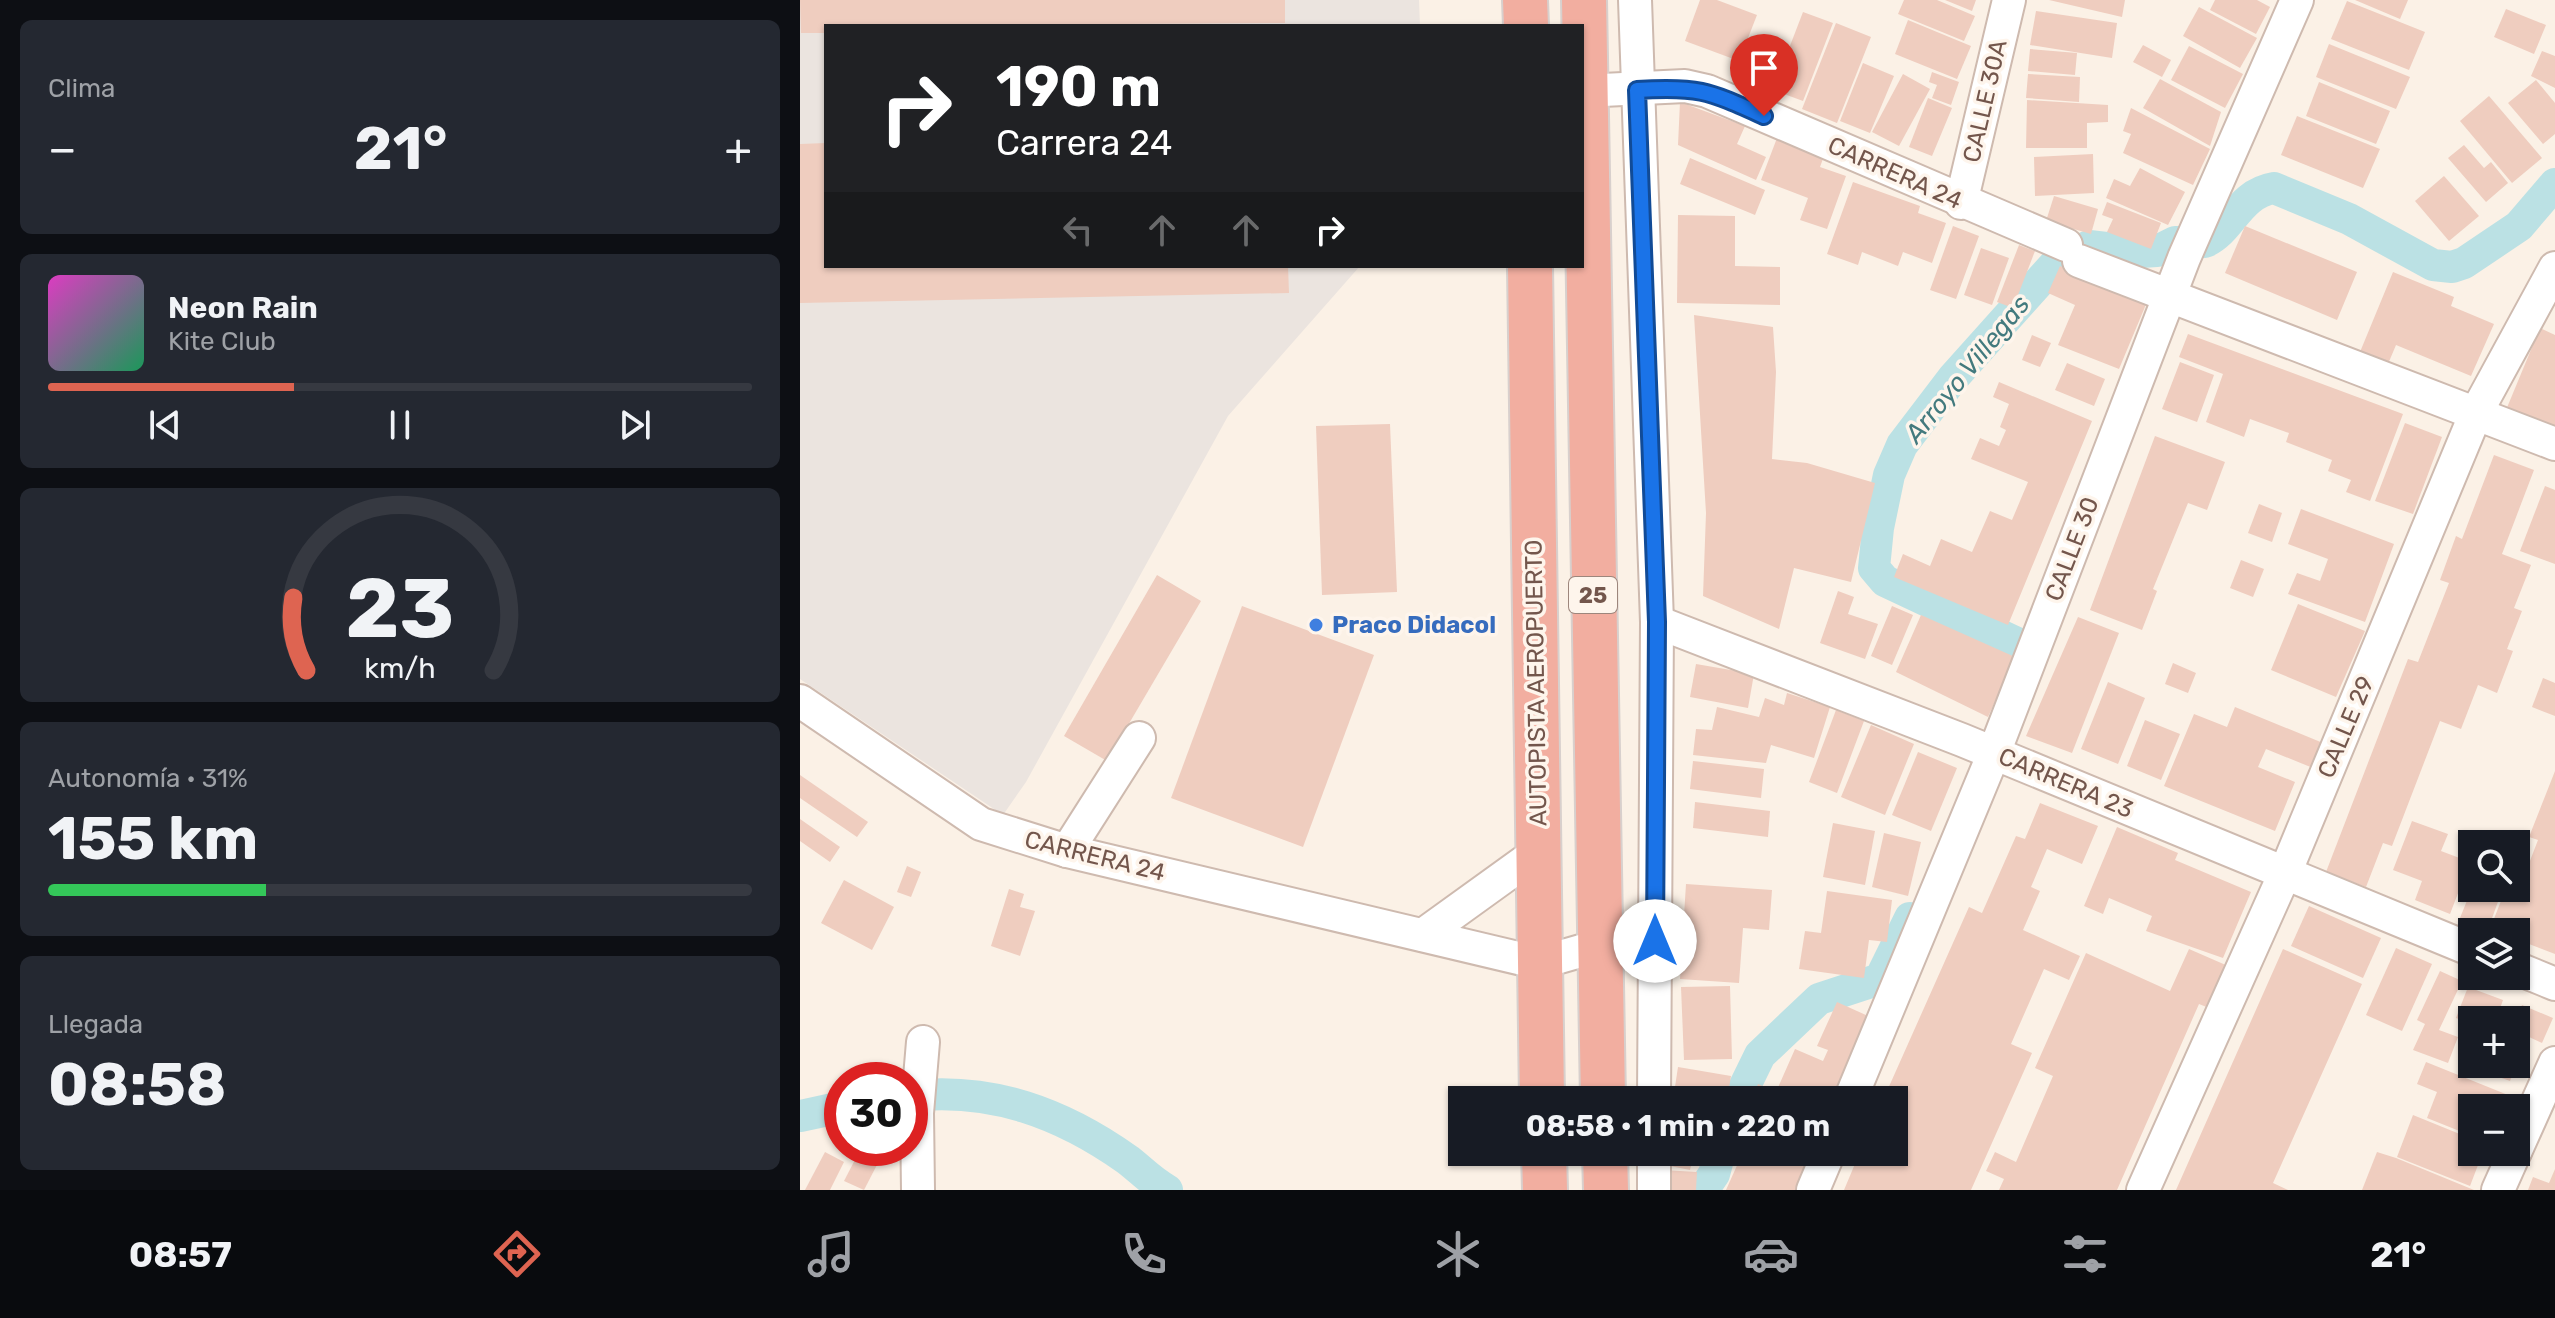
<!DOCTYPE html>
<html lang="es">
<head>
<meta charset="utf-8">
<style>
	:root { --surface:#171b24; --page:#242831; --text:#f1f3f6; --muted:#9ea1a6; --line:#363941; --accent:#de6451 }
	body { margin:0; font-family:Rubik,sans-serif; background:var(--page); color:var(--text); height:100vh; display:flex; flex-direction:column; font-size:30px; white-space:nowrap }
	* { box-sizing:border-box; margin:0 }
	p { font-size:26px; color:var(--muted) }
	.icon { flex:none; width:44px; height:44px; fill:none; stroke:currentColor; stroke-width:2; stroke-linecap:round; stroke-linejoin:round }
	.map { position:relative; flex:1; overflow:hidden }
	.panel { display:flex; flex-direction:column; gap:20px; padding:20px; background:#0d0f14; width:800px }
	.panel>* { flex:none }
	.top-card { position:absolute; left:24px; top:24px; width:760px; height:244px; border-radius:0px; box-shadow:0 2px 6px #0004; background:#202124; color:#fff; overflow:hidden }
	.buttons { position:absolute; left:1658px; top:830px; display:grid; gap:16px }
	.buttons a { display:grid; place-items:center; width:72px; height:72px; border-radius:0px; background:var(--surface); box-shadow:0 2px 6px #0004; font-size:40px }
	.speed { position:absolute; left:24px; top:1062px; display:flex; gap:16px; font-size:40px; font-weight:700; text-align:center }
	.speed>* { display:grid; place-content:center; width:104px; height:104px; border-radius:50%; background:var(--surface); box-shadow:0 2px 6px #0004; line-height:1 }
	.speed .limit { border:12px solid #d22; background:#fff; color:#111 }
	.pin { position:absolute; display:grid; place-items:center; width:68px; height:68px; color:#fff; margin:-82px -34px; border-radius:50% 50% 50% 0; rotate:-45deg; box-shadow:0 0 8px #0007 }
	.pin .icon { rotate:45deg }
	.me { position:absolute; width:88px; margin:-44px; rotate:0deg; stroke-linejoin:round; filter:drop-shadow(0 0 6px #0008) }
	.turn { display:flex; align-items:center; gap:28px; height:168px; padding:0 40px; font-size:36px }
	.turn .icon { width:104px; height:104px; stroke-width:2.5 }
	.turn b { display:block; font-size:56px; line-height:68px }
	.lanes { display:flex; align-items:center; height:76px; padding:0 40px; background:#0003; justify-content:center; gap:40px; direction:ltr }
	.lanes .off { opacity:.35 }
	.big { font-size:60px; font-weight:700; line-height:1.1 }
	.panel .widget { flex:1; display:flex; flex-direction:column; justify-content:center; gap:12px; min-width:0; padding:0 28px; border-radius:12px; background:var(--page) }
	.panel .dial { align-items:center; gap:0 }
	.dial svg { height:208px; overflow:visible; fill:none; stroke:var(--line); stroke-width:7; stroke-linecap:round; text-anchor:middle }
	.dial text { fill:var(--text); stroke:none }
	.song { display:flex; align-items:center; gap:24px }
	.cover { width:96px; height:96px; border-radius:12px; background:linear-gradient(135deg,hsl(310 70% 55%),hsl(150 70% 35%)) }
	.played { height:8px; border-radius:4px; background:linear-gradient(90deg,var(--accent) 35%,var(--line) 35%) }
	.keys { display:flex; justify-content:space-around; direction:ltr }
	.heat { display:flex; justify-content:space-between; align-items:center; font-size:44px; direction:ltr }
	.charge { height:12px; border-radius:6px; background:linear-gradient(90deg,#34c759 31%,var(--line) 0) }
	.trip { position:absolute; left:648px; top:1086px; width:460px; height:80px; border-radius:0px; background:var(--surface); box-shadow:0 2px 6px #0004; font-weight:700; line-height:80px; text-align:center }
	.tab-bar { display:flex; height:128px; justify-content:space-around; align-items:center; background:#090b0e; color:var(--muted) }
	.tab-bar .icon { width:56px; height:56px }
	.tab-bar .selected { color:var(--accent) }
	.tab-bar b { font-size:36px; color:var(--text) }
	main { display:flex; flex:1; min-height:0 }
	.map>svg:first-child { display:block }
	.industrial { fill:#ebe4df }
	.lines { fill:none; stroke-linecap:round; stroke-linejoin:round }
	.canal { stroke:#bbe1e4; stroke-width:32 }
	.building { fill:#efcdbf }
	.minor-casing { stroke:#cebaaf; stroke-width:36 }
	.highway-casing { stroke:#d8d0cd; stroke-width:48 }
	.minor { stroke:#fff; stroke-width:32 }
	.highway { stroke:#f2aea0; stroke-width:44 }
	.route-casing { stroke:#114b97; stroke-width:20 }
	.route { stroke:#1a73e8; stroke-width:14 }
	.shop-dot { fill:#3f7fe0; stroke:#fef5ec; stroke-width:3 }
	.labels { text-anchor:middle; stroke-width:7; stroke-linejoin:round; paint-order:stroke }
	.shield { fill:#fef5ec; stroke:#9d867c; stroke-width:2 }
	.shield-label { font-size:22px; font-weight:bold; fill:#73564c }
	.street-label { font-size:24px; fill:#73564c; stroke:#fef5ec }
	.shop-label { font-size:24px; font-weight:bold; fill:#366cbe; stroke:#fef5ec; text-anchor:start }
	.water-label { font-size:26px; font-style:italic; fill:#437a7e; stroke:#fef5ec }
</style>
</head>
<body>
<main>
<section class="panel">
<div class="widget"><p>Clima</p>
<div class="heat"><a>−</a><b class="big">21°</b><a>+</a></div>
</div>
<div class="widget">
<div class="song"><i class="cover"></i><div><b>Neon Rain</b><p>Kite Club</p></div></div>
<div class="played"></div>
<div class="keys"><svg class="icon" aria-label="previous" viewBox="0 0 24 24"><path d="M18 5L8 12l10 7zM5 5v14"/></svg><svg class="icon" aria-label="pause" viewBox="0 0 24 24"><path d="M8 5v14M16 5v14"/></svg><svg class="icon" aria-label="next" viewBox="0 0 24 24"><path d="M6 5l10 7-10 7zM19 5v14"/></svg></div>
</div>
<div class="widget dial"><svg viewBox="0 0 100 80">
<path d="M14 69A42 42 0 1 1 86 69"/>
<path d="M14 69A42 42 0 0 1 9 41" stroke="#de6451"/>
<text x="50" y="56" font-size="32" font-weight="700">23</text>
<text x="50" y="72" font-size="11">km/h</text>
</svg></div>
<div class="widget"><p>Autonomía · 31%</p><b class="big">155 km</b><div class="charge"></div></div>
<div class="widget"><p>Llegada</p><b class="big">08:58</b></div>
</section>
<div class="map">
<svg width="1755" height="1190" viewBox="0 0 1755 1190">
	<rect width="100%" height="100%" fill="#fbf1e6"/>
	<path class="industrial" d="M0,0H619L620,26H26V266H560L428,416L226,782L203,815L0,679Z"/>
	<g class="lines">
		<g class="canal">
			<path d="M1209,683L1221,655L1219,644L1085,581L1074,568L1078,528L1089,475L1102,445L1153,378L1256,263L1289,246L1341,252L1357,251L1375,242H1405C1432,230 1438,194 1474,188L1549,219L1633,265L1652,267L1664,263L1719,226L1755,184"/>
			<path d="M110,1096C192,1087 262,1113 328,1160C341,1170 352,1182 367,1190"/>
			<path d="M938,1100L960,1055L1019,999L1080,979L1110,918"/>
			<path d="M0,1116L42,1107"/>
			<path d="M903,1190L914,1174L920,1152"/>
		</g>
	</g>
	<g class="building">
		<path d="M0,0H485V23L26,26V33H1Z"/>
		<path d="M900,0H917L957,15L939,61L885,41Z"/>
		<path d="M1104,0H1137L1175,16L1164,41L1098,14Z"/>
		<path d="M1145,0H1176L1172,11Z"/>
		<path d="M1249,0H1325L1322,17Z"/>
		<path d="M1415,0H1457L1470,7L1456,34L1410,10Z"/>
		<path d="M1555,0H1608L1600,19Z"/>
		<path d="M1547,1L1625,32L1609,70L1531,39Z"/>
		<path d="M1399,7L1457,38L1440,68L1383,36Z"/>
		<path d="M1706,9L1746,25L1734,54L1694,37Z"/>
		<path d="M1236,11L1317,23L1312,58L1230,45Z"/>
		<path d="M1003,12L1033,23L1003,101L973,90Z"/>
		<path d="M1108,20L1171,46L1157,79L1095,54Z"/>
		<path d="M1036,23L1071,37L1037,123L1002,109Z"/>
		<path d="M1529,44L1610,77L1596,109L1516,77Z"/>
		<path d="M1343,45L1371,60L1362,77L1333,62Z"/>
		<path d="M1389,46L1443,74L1425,108L1371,80Z"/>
		<path d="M1230,49L1277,53L1275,75L1228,71Z"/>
		<path d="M1742,51L1755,56V88L1731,76Z"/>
		<path d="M1063,63L1094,76L1070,133L1040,121Z"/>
		<path d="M1132,72L1159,82L1151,105L1132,98L1137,85L1129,82Z"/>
		<path d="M1103,74L1130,89L1099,146L1072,132Z"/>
		<path d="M1228,74L1280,77L1279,102L1226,98Z"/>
		<path d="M1360,79L1421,112L1410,146L1343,108Z"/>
		<path d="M1736,80L1755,103V134L1743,144L1708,103Z"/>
		<path d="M1519,82L1590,111L1576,144L1506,116Z"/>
		<path d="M1689,96L1742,158L1712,183L1660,121Z"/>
		<path d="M1128,98L1152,108L1132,156L1109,147Z"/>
		<path d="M1227,100L1308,105V122L1287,123V148H1226Z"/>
		<path d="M880,102L945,126L937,144L966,157L956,180L878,145Z"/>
		<path d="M1331,108L1410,149L1393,185L1323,153L1331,134L1323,131Z"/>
		<path d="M1497,116L1580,149L1563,188L1481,155Z"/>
		<path d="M977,138L1024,156L1020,167L1046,176L1027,229L1000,220L1008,198L961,180Z"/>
		<path d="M26,143V266H488L489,293L0,303V144Z"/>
		<path d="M1664,145L1684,168L1691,162L1708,183L1686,202L1648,158Z"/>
		<path d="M1293,154L1294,193L1235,196L1234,157Z"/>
		<path d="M890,158L965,190L955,215L880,184Z"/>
		<path d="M1340,168L1385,192L1368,225L1306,198L1314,179L1330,186Z"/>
		<path d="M1644,176L1679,216L1649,241L1615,201Z"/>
		<path d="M1053,182L1120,206L1118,213L1146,223L1132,263L1103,252L1098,266L1062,252L1058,265L1027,254Z"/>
		<path d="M1254,196L1298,209L1291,234L1246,221Z"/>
		<path d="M1307,202L1361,223L1351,249L1307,232L1313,219L1302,215Z"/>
		<path d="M878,215L935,216V266L980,267V305L877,303Z"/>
		<path d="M1153,226L1179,236L1156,299L1130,290Z"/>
		<path d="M1445,226L1557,272L1537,320L1425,273Z"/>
		<path d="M1219,245L1235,251L1213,308L1197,302Z"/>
		<path d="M1181,248L1209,258L1192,305L1164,295Z"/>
		<path d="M1260,266L1347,302L1319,369L1258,345L1275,305L1248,293Z"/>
		<path d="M1593,272L1654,297L1651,306L1694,324L1671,376L1596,345L1588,364L1560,352Z"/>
		<path d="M894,315L973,327L976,372L972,459L1007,463L1075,483L1051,582L994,568L979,629L903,596L906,513Z"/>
		<path d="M1740,328L1755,335V431L1706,410Z"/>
		<path d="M1388,334L1603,414L1570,501L1546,492L1551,480L1528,471L1532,460L1486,442L1489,433L1450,419L1444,437L1406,422L1423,374L1379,357Z"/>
		<path d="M1232,335L1251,343L1240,367L1222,360Z"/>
		<path d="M1380,362L1414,375L1397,422L1362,409Z"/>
		<path d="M1267,363L1305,379L1294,406L1255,390Z"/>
		<path d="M1199,382L1292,421L1208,625L1094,577L1103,554L1130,566L1141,539L1172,552L1190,511L1212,520L1228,482L1171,459L1180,438L1199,446L1206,430L1200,427L1209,404L1193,397Z"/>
		<path d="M1605,423L1642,437L1613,514L1575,501Z"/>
		<path d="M590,424L597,592L522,595L516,426Z"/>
		<path d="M1355,436L1425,462L1407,510L1388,503L1353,589L1357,591L1342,630L1290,610Z"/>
		<path d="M1694,455L1734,470L1702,554L1731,565L1714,608L1722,611L1707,649L1713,651L1697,693L1678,685L1661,729L1640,721L1592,846L1583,843L1566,887L1526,872L1608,659L1618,662L1649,583L1640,580L1656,536L1662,539Z"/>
		<path d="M1745,486L1755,490V564L1720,551Z"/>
		<path d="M1459,504L1482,513L1472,542L1448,533Z"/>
		<path d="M1501,509L1594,544L1565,622L1488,594L1497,573L1520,581L1528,559L1488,544Z"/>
		<path d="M1441,560L1464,569L1453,597L1430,588Z"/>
		<path d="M357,575L401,601L307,761L264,736Z"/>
		<path d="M1038,591L1054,597L1048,614L1078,624L1065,659L1020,643Z"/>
		<path d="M1498,604L1565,631L1536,697L1471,670Z"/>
		<path d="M442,606L574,655L503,847L371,798Z"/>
		<path d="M1092,606L1113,615L1092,665L1071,656Z"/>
		<path d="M1121,615L1215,657L1188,717L1096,672Z"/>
		<path d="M1278,617L1319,633L1272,753L1226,736Z"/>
		<path d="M1373,663L1396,673L1388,693L1365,684Z"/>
		<path d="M896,664L954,674L948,708L890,697Z"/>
		<path d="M1743,678L1755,683V716L1732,707Z"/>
		<path d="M1308,682L1345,698L1318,764L1281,749Z"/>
		<path d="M987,693L1030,707L1014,758L971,745L966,763L893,755L896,729L912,730L917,707L959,717L965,698L984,705Z"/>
		<path d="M1435,707L1523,743L1513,768L1466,749L1458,767L1495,782L1475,831L1364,786L1394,714L1427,727Z"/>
		<path d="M1036,710L1064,721L1037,793L1009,782Z"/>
		<path d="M1345,720L1380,734L1361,780L1327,766Z"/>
		<path d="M1071,725L1114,744L1085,815L1041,797Z"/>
		<path d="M1118,752L1157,768L1131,831L1092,815Z"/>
		<path d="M893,761L964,769L961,798L890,789Z"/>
		<path d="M1755,771V954L1716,939V932L1690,929L1706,888L1718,892L1738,840L1729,837Z"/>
		<path d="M0,775L68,822L57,837L0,798Z"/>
		<path d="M895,802L970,811L968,837L893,828Z"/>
		<path d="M1240,803L1298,826L1282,864L1247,849L1231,887L1240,891L1223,930L1280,956L1269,980L1244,969L1211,1044L1232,1053L1171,1190H1044L1060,1152H1094V1100H1083L1169,907L1182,913L1216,836L1225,839Z"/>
		<path d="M0,819L40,847L30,862L0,841Z"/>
		<path d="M1612,821L1648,834L1641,851L1670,862L1650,914L1615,900L1622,881L1593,870Z"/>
		<path d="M1033,823L1075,831L1065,885L1023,877Z"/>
		<path d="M1317,827L1378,853L1375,860L1451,892L1423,958L1346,931L1352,916L1309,898L1303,914L1284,906Z"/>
		<path d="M1084,833L1121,842L1108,896L1072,887Z"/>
		<path d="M107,866L121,872L111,897L97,892Z"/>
		<path d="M44,880L94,907L72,950L21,923Z"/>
		<path d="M886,884L972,890L969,930L943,928L939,983L880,979Z"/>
		<path d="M1672,888H1703L1687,932L1658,923Z"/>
		<path d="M209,889L224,894L220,907L235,911L220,956L191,946Z"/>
		<path d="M1027,891L1092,900L1087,942L1069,940L1064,978L999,969L1005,931L1021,933Z"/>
		<path d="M1509,906L1581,938L1563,978L1491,946Z"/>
		<path d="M1596,948L1632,964L1602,1031L1566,1015Z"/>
		<path d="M1389,949L1428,966L1409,1008L1399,1004L1317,1190H1199L1204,1179L1186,1171L1195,1152L1216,1162L1253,1076L1235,1068L1286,953L1370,991Z"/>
		<path d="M1483,949L1562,984L1473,1183L1488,1190H1376Z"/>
		<path d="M1640,971L1662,981L1639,1030L1658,1037L1648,1063L1613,1050L1625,1024L1617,1020Z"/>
		<path d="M930,986L932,1059L884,1060L881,987Z"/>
		<path d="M1668,987L1703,1000L1696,1020H1672V1024L1656,1018Z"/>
		<path d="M1037,1002L1077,1020L1042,1100H951L958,1084L976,1092L995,1049L1023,1061L1028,1050L1017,1046Z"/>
		<path d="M1722,1005L1753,1018L1742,1043L1716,1031V1018Z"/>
		<path d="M1626,1062L1708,1095L1703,1108H1672V1136L1627,1118L1637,1092L1617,1084Z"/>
		<path d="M1676,1064H1716L1710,1081L1674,1068Z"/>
		<path d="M878,1067L931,1076L927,1100H873Z"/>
		<path d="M1613,1115L1672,1139V1152H1683L1670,1186L1597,1157Z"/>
		<path d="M60,1150L80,1159L64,1190L44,1181Z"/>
		<path d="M25,1152L44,1162L30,1190H5Z"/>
		<path d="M863,1152H894L890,1170L860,1164Z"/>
		<path d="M943,1152H1019L1002,1190H926Z"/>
		<path d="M1577,1152L1596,1158L1674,1190H1562Z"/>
		<path d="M1755,1169V1190H1728L1733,1177L1749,1183Z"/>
		<path d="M863,1170L897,1172L896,1190H862Z"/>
	</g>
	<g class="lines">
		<defs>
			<g id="minor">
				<path d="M835,0L857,622L854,1100"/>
				<path d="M782,91L885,86L907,91L1266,245"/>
				<path d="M1161,203L1209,0"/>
				<path d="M1279,261L1755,444"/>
				<path d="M857,622L1162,740L1672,950"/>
				<path d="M0,701L181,824L267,851L739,963L798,946"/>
				<path d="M267,851L339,738"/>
				<path d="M623,935L738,852"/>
				<path d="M1716,968L1755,984"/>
				<path d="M1050,1100L1194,753L1384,258L1497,0"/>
				<path d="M1716,1150L1755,1063"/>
				<path d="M118,1190L117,1113L123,1042"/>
				<path d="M854,1190V1152"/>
				<path d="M1013,1190L1029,1152"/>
				<path d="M1343,1190L1485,873L1676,413L1755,268"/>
				<path d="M1698,1190L1715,1152"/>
			</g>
			<g id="highway">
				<path d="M725,0L726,26"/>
				<path d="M784,0L803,1100"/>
				<path d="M730,266L742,1100"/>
				<path d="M744,1152L745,1190"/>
				<path d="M805,1152L806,1190"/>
			</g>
		</defs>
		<use href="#minor" class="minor-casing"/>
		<use href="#highway" class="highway-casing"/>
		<use href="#minor" class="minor"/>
		<use href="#highway" class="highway"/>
	</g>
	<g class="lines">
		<defs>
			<path id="route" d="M855,941L857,622L837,90C899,86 908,91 964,116"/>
		</defs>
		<use href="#route" class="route-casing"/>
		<use href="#route" class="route"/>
	</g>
	<circle class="shop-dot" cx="516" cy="625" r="8"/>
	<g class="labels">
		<rect class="shield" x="769" y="577" width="48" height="36" rx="6"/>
		<g class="shield-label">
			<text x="793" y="603">25</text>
		</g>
		<g class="street-label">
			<text transform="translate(1185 101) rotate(-77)" y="8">CALLE 30A</text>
			<text transform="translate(1095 173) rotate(24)" y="8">CARRERA 24</text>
			<text transform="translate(1272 549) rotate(-69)" y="8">CALLE 30</text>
			<text transform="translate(736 683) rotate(-91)" y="8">AUTOPISTA AEROPUERTO</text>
			<text transform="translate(1546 727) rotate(-67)" y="8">CALLE 29</text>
			<text transform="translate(1266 783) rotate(23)" y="8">CARRERA 23</text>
			<text transform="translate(295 856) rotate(14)" y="8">CARRERA 24</text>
		</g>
		<g class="shop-label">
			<text x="532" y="633">Praco Didacol</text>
		</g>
		<g class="water-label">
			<text transform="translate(1167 369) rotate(-51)" y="9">Arroyo Villegas</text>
		</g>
	</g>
</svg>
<div class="buttons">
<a><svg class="icon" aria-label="search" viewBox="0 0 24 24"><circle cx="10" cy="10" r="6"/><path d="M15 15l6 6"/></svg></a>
<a><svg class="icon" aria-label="layers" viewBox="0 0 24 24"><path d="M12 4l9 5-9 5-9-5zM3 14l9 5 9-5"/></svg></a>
<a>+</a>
<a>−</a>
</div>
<div class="speed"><div class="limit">30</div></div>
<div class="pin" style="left:964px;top:116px;background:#d93025"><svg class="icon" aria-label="arrive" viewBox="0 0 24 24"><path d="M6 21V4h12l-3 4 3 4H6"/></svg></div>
<svg class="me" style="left:855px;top:941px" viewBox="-20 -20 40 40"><circle r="19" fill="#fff"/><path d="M0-13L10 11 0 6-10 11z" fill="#1a73e8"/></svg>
<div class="trip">08:58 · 1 min · 220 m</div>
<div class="top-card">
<div class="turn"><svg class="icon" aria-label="right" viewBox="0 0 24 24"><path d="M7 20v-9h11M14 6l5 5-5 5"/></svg><div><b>190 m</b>Carrera 24</div></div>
<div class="lanes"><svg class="icon off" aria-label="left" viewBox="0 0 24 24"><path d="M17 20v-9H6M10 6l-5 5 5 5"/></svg><svg class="icon off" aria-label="ahead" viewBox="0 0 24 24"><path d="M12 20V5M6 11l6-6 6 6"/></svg><svg class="icon off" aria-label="ahead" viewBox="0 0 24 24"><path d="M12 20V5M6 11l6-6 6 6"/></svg><svg class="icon" aria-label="right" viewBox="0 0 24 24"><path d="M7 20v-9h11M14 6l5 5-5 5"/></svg></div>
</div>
</div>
</main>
<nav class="tab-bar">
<b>08:57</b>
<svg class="icon selected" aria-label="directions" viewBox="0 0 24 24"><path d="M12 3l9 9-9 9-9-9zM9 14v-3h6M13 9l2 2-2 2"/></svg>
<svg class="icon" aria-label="music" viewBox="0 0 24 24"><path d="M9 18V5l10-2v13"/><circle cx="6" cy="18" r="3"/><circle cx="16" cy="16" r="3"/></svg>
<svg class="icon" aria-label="phone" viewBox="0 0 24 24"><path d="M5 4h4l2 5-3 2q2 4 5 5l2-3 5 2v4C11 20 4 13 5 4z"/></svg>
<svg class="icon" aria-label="climate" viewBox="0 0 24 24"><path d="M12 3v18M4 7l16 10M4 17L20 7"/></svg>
<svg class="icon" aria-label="car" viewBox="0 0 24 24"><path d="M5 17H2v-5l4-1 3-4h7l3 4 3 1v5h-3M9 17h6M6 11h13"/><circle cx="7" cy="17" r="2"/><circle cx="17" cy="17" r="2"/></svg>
<svg class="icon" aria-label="filters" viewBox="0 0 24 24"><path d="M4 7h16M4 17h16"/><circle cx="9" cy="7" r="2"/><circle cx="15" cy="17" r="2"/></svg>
<b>21°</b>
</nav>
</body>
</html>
